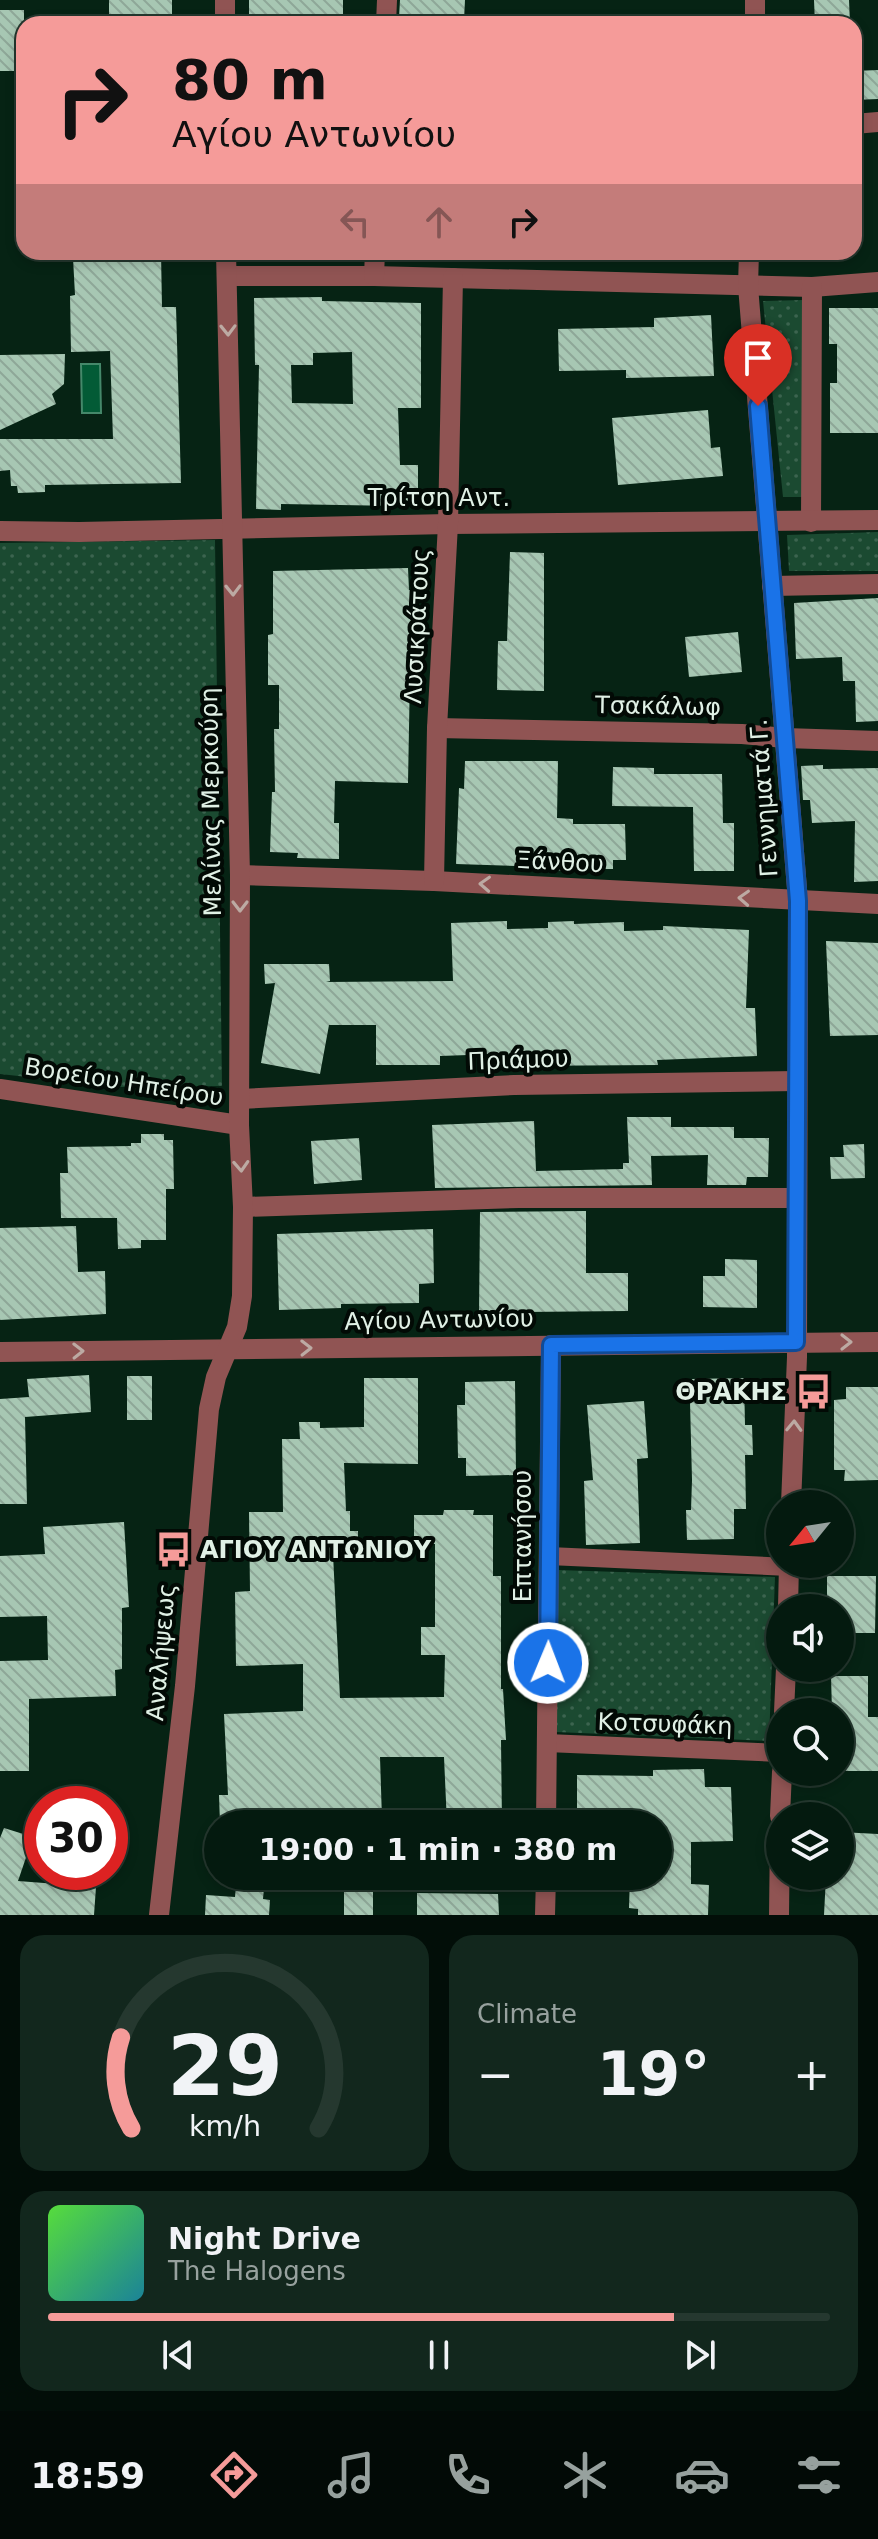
<!DOCTYPE html>
<html lang="en">
<head>
<meta charset="utf-8">
<style>
	:root { --surface:#041a0f; --page:#12271d; --text:#f1f3f6; --muted:#97a19e; --line:#25382f; --accent:#f59b99 }
	body { margin:0; font-family:"DejaVu Sans",sans-serif; background:var(--page); color:var(--text); height:100vh; display:flex; flex-direction:column; font-size:30px; white-space:nowrap }
	* { box-sizing:border-box; margin:0 }
	p { font-size:26px; color:var(--muted) }
	.icon { flex:none; width:44px; height:44px; fill:none; stroke:currentColor; stroke-width:2; stroke-linecap:round; stroke-linejoin:round }
	.map { position:relative; height:1915px; overflow:hidden }
	.details { display:flex; flex-direction:column; gap:20px; padding:20px; background:#020e08; flex:1 }
	.details>* { flex:none }
	.banner { position:absolute; left:16px; top:16px; width:846px; height:244px; border-radius:24px; box-shadow:0 4px 12px #0003,0 0 0 2px var(--line); background:#f59b99; color:#111; overflow:hidden }
	.needle { width:52px; rotate:240deg }
	.controls { position:absolute; left:766px; top:1490px; display:grid; gap:16px }
	.controls a { display:grid; place-items:center; width:88px; height:88px; border-radius:50%; background:var(--surface); box-shadow:0 4px 12px #0003,0 0 0 2px var(--line); font-size:40px }
	.speed { position:absolute; left:24px; top:1786px; display:flex; gap:16px; font-size:40px; font-weight:700; text-align:center }
	.speed>* { display:grid; place-content:center; width:104px; height:104px; border-radius:50%; background:var(--surface); box-shadow:0 4px 12px #0003,0 0 0 2px var(--line); line-height:1 }
	.speed .limit { border:12px solid #d22; background:#fff; color:#111 }
	.pin { position:absolute; display:grid; place-items:center; width:68px; height:68px; color:#fff; margin:-82px -34px; border-radius:50% 50% 50% 0; rotate:-45deg; box-shadow:0 0 8px #0007 }
	.pin .icon { rotate:45deg }
	.me { position:absolute; width:88px; margin:-44px; rotate:1deg; stroke-linejoin:round; filter:drop-shadow(0 0 6px #0008) }
	.turn { display:flex; align-items:center; gap:28px; height:168px; padding:0 24px; font-size:36px }
	.turn .icon { width:104px; height:104px; stroke-width:2.5 }
	.turn b { display:block; font-size:56px; line-height:68px }
	.lanes { display:flex; align-items:center; height:76px; padding:0 24px; background:#0003; justify-content:center; gap:40px; direction:ltr }
	.lanes .off { opacity:.35 }
	.big { font-size:60px; font-weight:700; line-height:1.1 }
	.details .widget { flex:1; display:flex; flex-direction:column; justify-content:center; gap:12px; min-width:0; padding:0 28px; border-radius:24px; background:var(--page) }
	.details .dial { align-items:center; gap:0 }
	.dial svg { height:208px; overflow:visible; fill:none; stroke:var(--line); stroke-width:7; stroke-linecap:round; text-anchor:middle }
	.dial text { fill:var(--text); stroke:none }
	.song { display:flex; align-items:center; gap:24px }
	.cover { width:96px; height:96px; border-radius:12px; background:linear-gradient(135deg,hsl(110 70% 55%),hsl(190 70% 35%)) }
	.played { height:8px; border-radius:4px; background:linear-gradient(90deg,var(--accent) 80%,var(--line) 80%) }
	.keys { display:flex; justify-content:space-around; direction:ltr }
	.heat { display:flex; justify-content:space-between; align-items:center; font-size:44px; direction:ltr }
	.details .tiles { flex:1; display:grid; gap:20px; grid-template-columns:1fr 1fr }
	.widget:last-child { grid-column:span 2 }
	.trip { position:absolute; left:204px; top:1810px; width:468px; height:80px; border-radius:40px; background:var(--surface); box-shadow:0 4px 12px #0003,0 0 0 2px var(--line); font-weight:700; line-height:80px; text-align:center }
	.tabs { display:flex; height:128px; justify-content:space-around; align-items:center; background:#020a06; color:var(--muted) }
	.tabs .icon { width:56px; height:56px }
	.tabs .selected { color:var(--accent) }
	.tabs b { font-size:36px; color:var(--text) }
	.map>svg:first-child { display:block }
	.park { fill:url(#park-dots) }
	.water { fill:#035b36; stroke:#45886a; stroke-width:2 }
	.building { fill:url(#building-back-hatch); fill-rule:evenodd }
	.lines { fill:none; stroke-linecap:round; stroke-linejoin:round }
	.pedestrian { stroke:#905453; stroke-width:18 }
	.minor { stroke:#905453; stroke-width:20 }
	.tertiary { stroke:#905453; stroke-width:20 }
	.oneway { stroke:#bcaaa3 }
	.route-casing { stroke:#114b97; stroke-width:20 }
	.route { stroke:#1a73e8; stroke-width:14 }
	.labels { text-anchor:middle; stroke-width:8; stroke-linejoin:round; paint-order:stroke }
	.street-label { font-size:24px; fill:#e0f0e5; stroke:#020a05 }
	.poi-label { font-size:24px; font-weight:bold; fill:#e0f0e5; stroke:#020a05; text-anchor:end }
</style>
</head>
<body>
<div class="map">
<svg width="878" height="1915" viewBox="0 0 878 1915">
	<defs>
		<pattern id="park-dots" width="8" height="8" patternUnits="userSpaceOnUse" patternTransform="scale(2)"><rect width="8" height="8" fill="#1b4a31"/><path d="M2 2h.1M6 6h.1" fill="none" stroke="#3c644f" stroke-width="1.8" stroke-linecap="round"/></pattern>
		<pattern id="building-back-hatch" width="6" height="6" patternUnits="userSpaceOnUse" patternTransform="scale(2)"><rect width="6" height="6" fill="#a7c7b3"/><path d="M-1 5l2 2M0 0l6 6M5-1l2 2" fill="none" stroke="#8ea798"/></pattern>
	</defs>
	<rect width="100%" height="100%" fill="#062314"/>
	<g class="park">
		<path d="M803,300V497H783L763,301Z"/>
		<path d="M878,532V571H789L787,535Z"/>
		<path d="M215,540L222,1086L119,1087L0,1074V543Z"/>
		<path d="M558,1570L775,1577L769,1741L556,1732Z"/>
	</g>
	<path class="water" d="M81,364H100L101,413H82Z"/>
	<g class="building">
		<rect x="109" y="0" width="63" height="24"/>
		<rect x="249" y="0" width="94" height="24"/>
		<path d="M400,0H465L464,20L399,18Z"/>
		<path d="M814,0H849L850,24H815Z"/>
		<rect x="0" y="10" width="24" height="61"/>
		<path d="M878,70V99L854,100V71Z"/>
		<path d="M121,252H161L162,307H176L181,483L45,485V492L18,493L17,486H11L10,470L0,471V439H113L110,351L71,352L70,296L75,295L73,258L121,256Z"/>
		<path d="M322,297V301L421,303V408H398L400,465H418V501H399V506L281,504V510L256,509L259,365H255L254,298ZM352,352L353,404L292,403L291,365H313V353Z"/>
		<path d="M829,308H878V433H830V383H837V344H829Z"/>
		<path d="M711,315L714,376L626,378V370L559,371L558,329L654,327V318Z"/>
		<path d="M65,354L64,384L52,394L56,404L0,430V355Z"/>
		<path d="M708,410L711,448L720,447L723,476L618,485L612,418Z"/>
		<path d="M510,552L544,553V691L497,690L498,641H507Z"/>
		<path d="M408,568L409,590H415V609L414,673H410L408,783L335,781L334,823H339V859L297,858L298,853L270,852L272,792H275L274,729H279V685H268V635L273,634V571Z"/>
		<path d="M878,598V721L856,722L855,681H843L842,657L796,659L794,603Z"/>
		<path d="M738,632L742,672L689,677L685,637Z"/>
		<path d="M465,761H558L557,818L573,819V824H625L626,860H613V869H571V871L549,870V867L456,864L459,788L464,789Z"/>
		<path d="M823,765V769L878,768V881L854,882L855,821L812,823L810,800H803L801,766Z"/>
		<path d="M613,767L654,768V774H722L723,823H734V871H694L693,807L612,806Z"/>
		<path d="M507,921V929L548,928V922L574,921V924L624,922V931L663,930V926L749,930L746,1008H755L757,1056L657,1060L658,1065L496,1066V1054L440,1056V1065H376V1025H329L320,1074L261,1063L275,983L265,984L264,964H329L330,981L326,982L453,981L451,923Z"/>
		<path d="M826,941L878,943V1035L830,1036Z"/>
		<path d="M627,1117H671V1127H734V1138H769L768,1177H747L746,1185H707L708,1155L651,1156L652,1185L435,1188L432,1125L534,1121L536,1171L623,1169V1163H629Z"/>
		<path d="M141,1134H164V1140H173L174,1189H166V1240H141V1248L118,1249L117,1218H61L60,1173H68L67,1147L131,1146V1143H141Z"/>
		<path d="M359,1138L362,1180L314,1184L311,1141Z"/>
		<path d="M864,1144L865,1178L831,1179L830,1157H844L843,1145Z"/>
		<path d="M586,1211V1273H628V1311L523,1312V1316H479L480,1212Z"/>
		<path d="M76,1226L78,1272L105,1271L106,1314L0,1320V1228Z"/>
		<path d="M433,1229L434,1283L419,1284V1303L341,1304V1308L279,1310L277,1234Z"/>
		<path d="M725,1259L757,1260V1308L703,1307V1276H725Z"/>
		<path d="M89,1375L91,1412L25,1417L27,1504H0V1399L29,1397L27,1379Z"/>
		<rect x="127" y="1376" width="25" height="44"/>
		<path d="M364,1378H418V1464L344,1463L346,1511H350V1531H358V1553L333,1554L340,1698L444,1697L445,1655H421V1627H435V1544L414,1543V1515H443L444,1510H474L473,1515H493V1576H501V1689H503L506,1740H501L502,1824H447L444,1757H380L382,1819L364,1820V1824H220L219,1795H228L224,1714L303,1711V1664L236,1666L235,1592L250,1591L249,1512H283L282,1439H300L299,1422H320V1428L364,1427Z"/>
		<path d="M744,1378L745,1425H752L753,1455H745L746,1509H734V1539L687,1540L686,1510H691L692,1480L690,1402H692V1379Z"/>
		<path d="M515,1381L516,1475L466,1476V1458H458L457,1405H465V1382Z"/>
		<path d="M846,1387H878V1480L844,1481L845,1470H834V1400L846,1399Z"/>
		<path d="M644,1401L648,1458L637,1459L640,1543L586,1545L584,1481L593,1480L587,1405Z"/>
		<path d="M124,1522L129,1607L122,1608V1669L115,1670L116,1696L29,1699V1771H0V1661L48,1660L47,1616L0,1617V1556L45,1554L43,1527Z"/>
		<path d="M827,1576H876L875,1633H840V1608H827Z"/>
		<path d="M831,1676H868V1717H878V1771H840V1712H832Z"/>
		<path d="M704,1769L705,1787H731L733,1841L691,1842V1884L709,1885L708,1915H638V1909L629,1908L630,1876H658V1824H577V1775L653,1776V1770Z"/>
		<path d="M4,1828L33,1837L18,1881L96,1887L94,1915H0V1838Z"/>
		<path d="M840,1832L878,1834V1915H824L826,1876H840Z"/>
		<path d="M236,1886L264,1888L263,1899L270,1900L269,1915H205L206,1895L235,1897Z"/>
		<rect x="344" y="1890" width="29" height="25"/>
		<path d="M417,1893L498,1894L499,1915H417Z"/>
	</g>
	<g class="lines">
		<g class="pedestrian">
			<path d="M549,1556L789,1567"/>
			<path d="M547,1743L780,1753"/>
		</g>
		<g class="minor">
			<path d="M386,24L387,0"/>
			<path d="M854,124L878,122"/>
			<path d="M227,276H374L812,287L878,282"/>
			<path d="M374,276L375,252"/>
			<path d="M811,522L812,287"/>
			<path d="M0,531L79,532L448,524L878,520"/>
			<path d="M772,586L878,584"/>
			<path d="M437,728L742,734L785,738L878,741"/>
			<path d="M240,875L434,881L878,904"/>
			<path d="M434,881L437,728L448,524L453,278"/>
			<path d="M0,1089L239,1125"/>
			<path d="M240,1099L514,1085L797,1081"/>
			<path d="M243,1207L519,1198H797"/>
			<path d="M546,1824L551,1345"/>
			<path d="M545,1915L546,1876"/>
		</g>
		<g class="tertiary">
			<path d="M225,0V24"/>
			<path d="M755,24V0"/>
			<path d="M749,252L748,286L798,901L797,1357L791,1504"/>
			<path d="M0,1352L878,1342"/>
			<path d="M788,1608L789,1564"/>
			<path d="M784,1712L786,1668"/>
			<path d="M780,1816L782,1772"/>
			<path d="M159,1915L185,1686L209,1409L216,1377L237,1327L242,1296L243,1207L239,1125L240,875L226,252"/>
			<path d="M779,1915L780,1833"/>
		</g>
	</g>
	<defs><path id="oneway-chevron" d="M-2-3.5L2.5 0L-2 3.5" fill="none" stroke-width="1.6" stroke-linecap="round" stroke-linejoin="round" transform="scale(2)"/></defs>
	<g class="oneway">
		<use href="#oneway-chevron" transform="translate(228 330) rotate(89)"/>
		<use href="#oneway-chevron" transform="translate(233 590) rotate(89)"/>
		<use href="#oneway-chevron" transform="translate(485 884) rotate(-177)"/>
		<use href="#oneway-chevron" transform="translate(744 898) rotate(-177)"/>
		<use href="#oneway-chevron" transform="translate(240 906) rotate(90)"/>
		<use href="#oneway-chevron" transform="translate(241 1166) rotate(87)"/>
		<use href="#oneway-chevron" transform="translate(846 1342)"/>
		<use href="#oneway-chevron" transform="translate(306 1348) rotate(-1)"/>
		<use href="#oneway-chevron" transform="translate(78 1351) rotate(-1)"/>
		<use href="#oneway-chevron" transform="translate(794 1426) rotate(-88)"/>
	</g>
	<g class="lines">
		<defs>
			<path id="route" d="M548,1663L551,1345L796,1342L798,901L758,406"/>
		</defs>
		<use href="#route" class="route-casing"/>
		<use href="#route" class="route"/>
	</g>
	<defs>
		<symbol id="bus-bare" viewBox="-9 -9 18 18"><path d="M-5-6H5V4H4V6H2V4H-2V6H-4V4H-5ZM-3.5-4V0h7V-4ZM-3.5 1.2v1.5H-2V1.2ZM2 1.2v1.5H3.5V1.2Z" fill="#f59b99" stroke="#020a05" stroke-width="2.5" paint-order="stroke"/></symbol>
	</defs>
	<g fill-rule="evenodd">
		<use href="#bus-bare" x="788" y="1366" width="51" height="51"/>
		<use href="#bus-bare" x="148" y="1524" width="51" height="51"/>
	</g>
	<g class="labels">
		<g class="street-label">
			<text x="439" y="506">Τρίτση Αντ.</text>
			<text transform="translate(417 626) rotate(-87)" y="8">Λυσικράτους</text>
			<text transform="translate(658 706) rotate(1)" y="8">Τσακάλωφ</text>
			<text transform="translate(764 798) rotate(-94)" y="8">Γεννηματά Γ.</text>
			<text transform="translate(211 802) rotate(-91)" y="8">Μελίνας Μερκούρη</text>
			<text transform="translate(560 862) rotate(3)" y="8">Ξάνθου</text>
			<text transform="translate(518 1060) rotate(-2)" y="8">Πριάμου</text>
			<text transform="translate(124 1082) rotate(9)" y="8">Βορείου Ηπείρου</text>
			<text transform="translate(439 1320) rotate(-1)" y="8">Αγίου Αντωνίου</text>
			<text transform="translate(523 1536) rotate(-90)" y="8">Επτανήσου</text>
			<text transform="translate(161 1652) rotate(-85)" y="8">Αναλήψεως</text>
			<text transform="translate(665 1724) rotate(2)" y="8">Κοτσυφάκη</text>
		</g>
		<g class="poi-label">
			<text x="787" y="1400">ΘΡΑΚΗΣ</text>
			<text x="200" y="1558" text-anchor="start">ΑΓΙΟΥ ΑΝΤΩΝΙΟΥ</text>
		</g>
	</g>
</svg>
<div class="controls">
<a><svg class="needle" viewBox="-14 -14 28 28"><path d="M0-13l5 13h-10z" fill="#e53935"/><path d="M0 13l5-13h-10z" fill="#97a19e"/></svg></a>
<a><svg class="icon" aria-label="sound" viewBox="0 0 24 24"><path d="M4 9h4l5-4v14l-5-4H4zM17 9q2 3 0 6"/></svg></a>
<a><svg class="icon" aria-label="search" viewBox="0 0 24 24"><circle cx="10" cy="10" r="6"/><path d="M15 15l6 6"/></svg></a>
<a><svg class="icon" aria-label="layers" viewBox="0 0 24 24"><path d="M12 4l9 5-9 5-9-5zM3 14l9 5 9-5"/></svg></a>
</div>
<div class="speed"><div class="limit">30</div></div>
<div class="pin" style="left:758px;top:406px;background:#d93025"><svg class="icon" aria-label="arrive" viewBox="0 0 24 24"><path d="M6 21V4h12l-3 4 3 4H6"/></svg></div>
<svg class="me" style="left:548px;top:1663px" viewBox="-20 -20 40 40"><circle r="17" fill="#1a73e8" stroke="#fff" stroke-width="3"/><path d="M0-11L8 9 0 5-8 9z" fill="#fff"/></svg>
<div class="trip">19:00 · 1 min · 380 m</div>
<div class="banner">
<div class="turn"><svg class="icon" aria-label="right" viewBox="0 0 24 24"><path d="M7 20v-9h11M14 6l5 5-5 5"/></svg><div><b>80 m</b>Αγίου Αντωνίου</div></div>
<div class="lanes"><svg class="icon off" aria-label="left" viewBox="0 0 24 24"><path d="M17 20v-9H6M10 6l-5 5 5 5"/></svg><svg class="icon off" aria-label="ahead" viewBox="0 0 24 24"><path d="M12 20V5M6 11l6-6 6 6"/></svg><svg class="icon" aria-label="right" viewBox="0 0 24 24"><path d="M7 20v-9h11M14 6l5 5-5 5"/></svg></div>
</div>
</div>
<section class="details">
<div class="tiles">
<div class="widget dial"><svg viewBox="0 0 100 80">
<path d="M14 69A42 42 0 1 1 86 69"/>
<path d="M14 69A42 42 0 0 1 10 34" stroke="#f59b99"/>
<text x="50" y="56" font-size="32" font-weight="700">29</text>
<text x="50" y="72" font-size="11">km/h</text>
</svg></div>
<div class="widget"><p>Climate</p>
<div class="heat"><a>−</a><b class="big">19°</b><a>+</a></div>
</div>
<div class="widget">
<div class="song"><i class="cover"></i><div><b>Night Drive</b><p>The Halogens</p></div></div>
<div class="played"></div>
<div class="keys"><svg class="icon" aria-label="previous" viewBox="0 0 24 24"><path d="M18 5L8 12l10 7zM5 5v14"/></svg><svg class="icon" aria-label="pause" viewBox="0 0 24 24"><path d="M8 5v14M16 5v14"/></svg><svg class="icon" aria-label="next" viewBox="0 0 24 24"><path d="M6 5l10 7-10 7zM19 5v14"/></svg></div>
</div>
</div>
</section>
<nav class="tabs">
<b>18:59</b>
<svg class="icon selected" aria-label="directions" viewBox="0 0 24 24"><path d="M12 3l9 9-9 9-9-9zM9 14v-3h6M13 9l2 2-2 2"/></svg>
<svg class="icon" aria-label="music" viewBox="0 0 24 24"><path d="M9 18V5l10-2v13"/><circle cx="6" cy="18" r="3"/><circle cx="16" cy="16" r="3"/></svg>
<svg class="icon" aria-label="phone" viewBox="0 0 24 24"><path d="M5 4h4l2 5-3 2q2 4 5 5l2-3 5 2v4C11 20 4 13 5 4z"/></svg>
<svg class="icon" aria-label="climate" viewBox="0 0 24 24"><path d="M12 3v18M4 7l16 10M4 17L20 7"/></svg>
<svg class="icon" aria-label="car" viewBox="0 0 24 24"><path d="M5 17H2v-5l4-1 3-4h7l3 4 3 1v5h-3M9 17h6M6 11h13"/><circle cx="7" cy="17" r="2"/><circle cx="17" cy="17" r="2"/></svg>
<svg class="icon" aria-label="filters" viewBox="0 0 24 24"><path d="M4 7h16M4 17h16"/><circle cx="9" cy="7" r="2"/><circle cx="15" cy="17" r="2"/></svg>
</nav>
</body>
</html>
